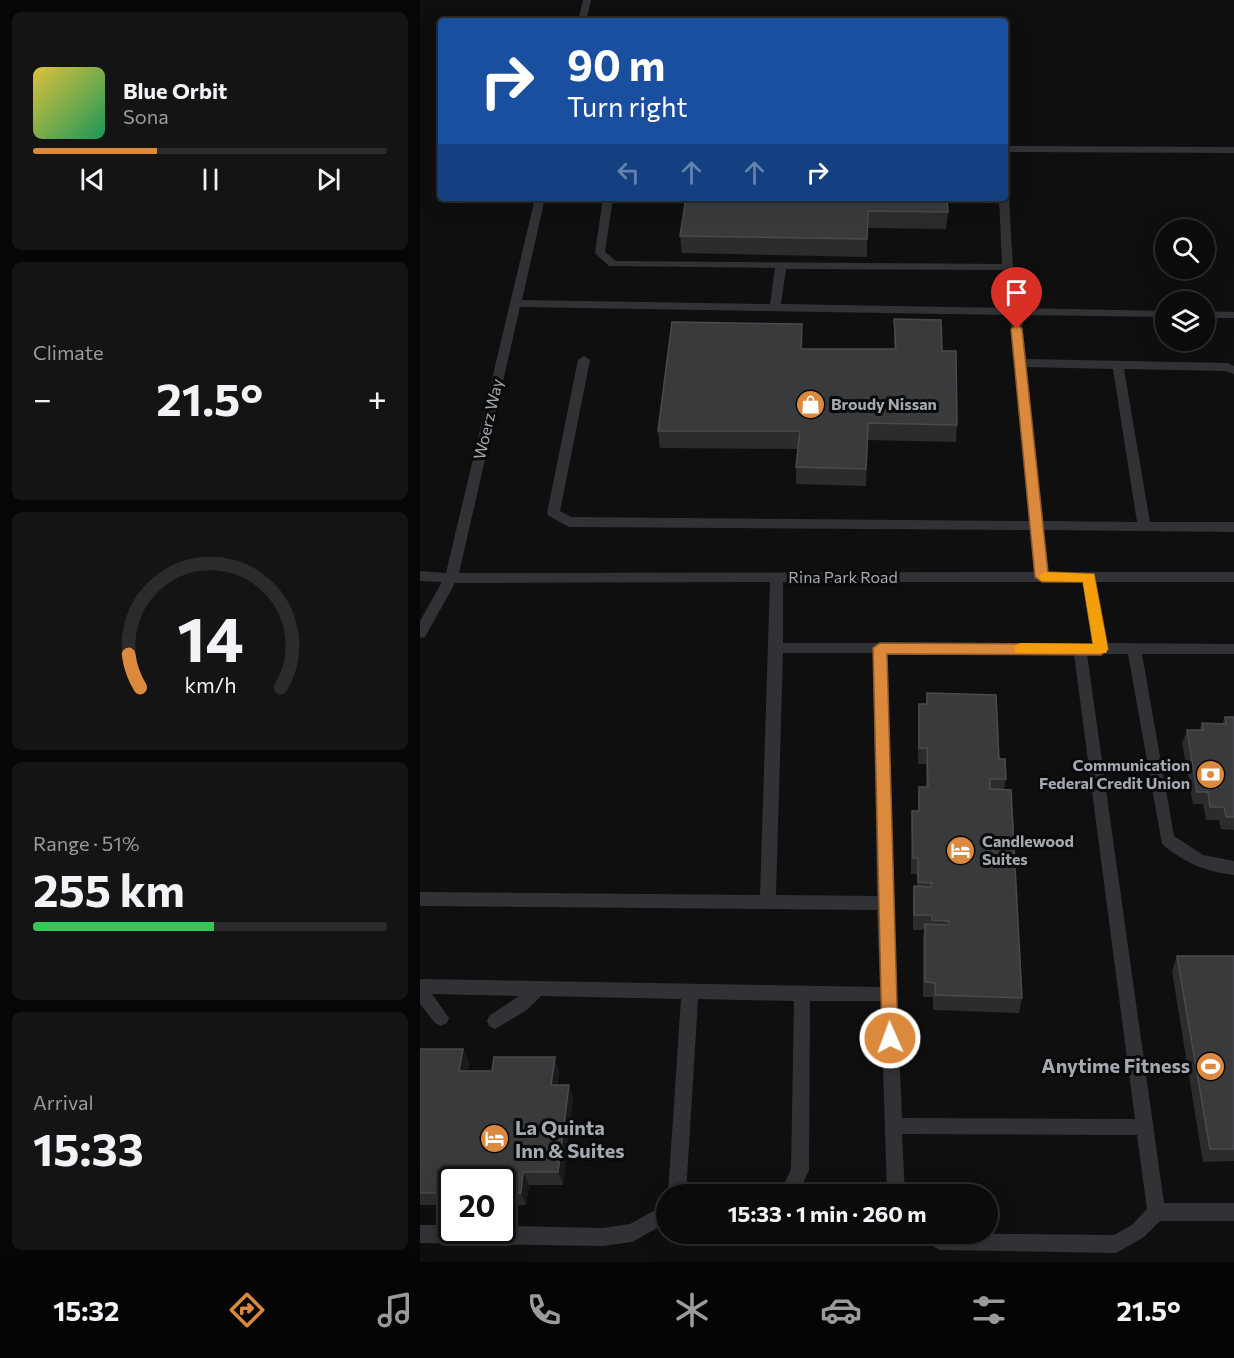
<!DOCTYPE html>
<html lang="en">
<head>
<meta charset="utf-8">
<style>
	:root { --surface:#0b0b0c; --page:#141415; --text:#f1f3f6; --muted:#9a9b9d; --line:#2b2b2d; --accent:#da893d }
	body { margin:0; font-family:Commissioner,sans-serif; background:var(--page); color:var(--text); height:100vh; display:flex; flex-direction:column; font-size:22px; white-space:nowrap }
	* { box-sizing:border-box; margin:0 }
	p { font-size:20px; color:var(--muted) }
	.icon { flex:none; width:33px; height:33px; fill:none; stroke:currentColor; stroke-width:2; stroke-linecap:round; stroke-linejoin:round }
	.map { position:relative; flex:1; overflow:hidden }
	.drawer { display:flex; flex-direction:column; gap:12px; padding:12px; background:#060607; width:420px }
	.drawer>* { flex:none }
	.top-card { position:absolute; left:18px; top:18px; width:570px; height:183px; border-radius:6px; box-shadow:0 6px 24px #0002,0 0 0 2px var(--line); background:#1a4fa0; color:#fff; overflow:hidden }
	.fabs { position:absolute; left:735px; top:219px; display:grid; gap:12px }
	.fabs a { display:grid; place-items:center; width:60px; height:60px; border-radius:50%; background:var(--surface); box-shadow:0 6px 24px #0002,0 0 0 2px var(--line); font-size:30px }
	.speed { position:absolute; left:18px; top:1166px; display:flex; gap:12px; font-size:30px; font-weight:700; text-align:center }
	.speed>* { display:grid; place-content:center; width:78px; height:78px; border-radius:50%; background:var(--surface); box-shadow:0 6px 24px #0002,0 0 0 2px var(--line); line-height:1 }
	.speed .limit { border:3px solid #111; border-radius:9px; background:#fff; color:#111 }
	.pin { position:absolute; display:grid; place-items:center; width:51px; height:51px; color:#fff; margin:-62px -26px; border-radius:50% 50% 50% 0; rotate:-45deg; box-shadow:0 0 6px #0007 }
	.pin .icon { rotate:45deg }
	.me { position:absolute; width:66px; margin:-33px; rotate:358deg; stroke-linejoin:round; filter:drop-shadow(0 0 4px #0008) }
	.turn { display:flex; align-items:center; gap:21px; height:126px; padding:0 30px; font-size:27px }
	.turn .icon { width:78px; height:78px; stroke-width:2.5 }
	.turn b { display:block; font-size:42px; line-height:51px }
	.lanes { display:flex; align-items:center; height:57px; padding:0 30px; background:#0003; justify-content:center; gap:30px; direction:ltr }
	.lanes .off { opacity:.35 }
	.big { font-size:45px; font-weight:700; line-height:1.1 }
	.drawer .tile { flex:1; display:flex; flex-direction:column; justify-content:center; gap:9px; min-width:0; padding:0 21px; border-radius:9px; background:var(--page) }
	.drawer .dial { align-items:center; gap:0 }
	.dial svg { height:156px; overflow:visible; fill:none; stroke:var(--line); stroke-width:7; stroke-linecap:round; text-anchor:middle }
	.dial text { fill:var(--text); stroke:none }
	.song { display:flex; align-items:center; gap:18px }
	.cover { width:72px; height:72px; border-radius:9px; background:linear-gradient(135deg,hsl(50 70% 55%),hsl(150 70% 35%)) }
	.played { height:6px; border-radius:3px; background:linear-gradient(90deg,var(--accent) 35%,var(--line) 35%) }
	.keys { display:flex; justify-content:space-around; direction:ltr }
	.heat { display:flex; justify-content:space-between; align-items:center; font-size:33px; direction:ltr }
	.charge { height:9px; border-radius:4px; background:linear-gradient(90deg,#34c759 51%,var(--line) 0) }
	.trip { position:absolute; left:236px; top:1184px; width:342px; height:60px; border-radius:30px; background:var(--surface); box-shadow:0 6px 24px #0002,0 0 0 2px var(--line); font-weight:700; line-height:60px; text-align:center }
	.tab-bar { display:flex; height:96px; justify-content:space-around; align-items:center; background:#040405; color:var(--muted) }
	.tab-bar .icon { width:42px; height:42px }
	.tab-bar .active { color:var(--accent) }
	.tab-bar b { font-size:27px; color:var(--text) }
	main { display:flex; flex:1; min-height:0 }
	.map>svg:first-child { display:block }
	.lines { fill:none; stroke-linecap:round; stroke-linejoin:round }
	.service { fill:#313235; fill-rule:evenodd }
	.wall { fill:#2b2c2e }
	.shaded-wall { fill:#1a1b1c }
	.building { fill:#383a3c; stroke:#484b4e; stroke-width:1.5 }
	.route { fill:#da893d; stroke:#8e5928; stroke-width:1.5 }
	.slow { fill:#f59e0b }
	.labels { text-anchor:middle; stroke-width:6; stroke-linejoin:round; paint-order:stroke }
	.poi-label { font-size:16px; font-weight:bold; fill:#a2a9b0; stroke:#0a0a0b; text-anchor:start }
	.street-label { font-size:16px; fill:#a2a9b0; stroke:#0a0a0b }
	.near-poi-label { font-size:20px; font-weight:bold; fill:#a2a9b0; stroke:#0a0a0b; text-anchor:end }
</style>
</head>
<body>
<main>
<section class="drawer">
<div class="tile">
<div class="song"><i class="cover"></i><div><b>Blue Orbit</b><p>Sona</p></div></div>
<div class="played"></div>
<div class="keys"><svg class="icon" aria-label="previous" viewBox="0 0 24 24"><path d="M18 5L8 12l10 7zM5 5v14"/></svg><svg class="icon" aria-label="pause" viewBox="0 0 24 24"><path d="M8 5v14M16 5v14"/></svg><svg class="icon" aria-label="next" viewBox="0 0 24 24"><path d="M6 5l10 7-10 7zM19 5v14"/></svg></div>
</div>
<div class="tile"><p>Climate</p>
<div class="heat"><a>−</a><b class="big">21.5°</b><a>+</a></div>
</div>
<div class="tile dial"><svg viewBox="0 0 100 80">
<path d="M14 69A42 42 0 1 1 86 69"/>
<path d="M14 69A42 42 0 0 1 8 52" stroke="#da893d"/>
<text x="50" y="56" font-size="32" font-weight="700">14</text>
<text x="50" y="72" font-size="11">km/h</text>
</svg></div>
<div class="tile"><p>Range · 51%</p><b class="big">255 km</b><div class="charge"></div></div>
<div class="tile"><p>Arrival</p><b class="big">15:33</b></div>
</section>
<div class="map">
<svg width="814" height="1262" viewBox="0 0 814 1262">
	<rect width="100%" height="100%" fill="#0f0f10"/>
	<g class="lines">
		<g class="service">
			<path d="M163,0H171L166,21H158Z"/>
			<path d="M585,146L814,147V153L585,152Z"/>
			<path d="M585,195L589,198L593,267L600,308L746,311V317L601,315L606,359L807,363L814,366V374L805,371L704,369L730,522H814V532L624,530L628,572H814V582H676L687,643L814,644V654H722L754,836L783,855L814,861V875C786,872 763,862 742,844L708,654H667L744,1203H814V1221H740L724,1237L696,1253L520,1250L499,1239L496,1233L694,1235L712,1225L727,1209L717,1135L482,1134L485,1194H467L461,1001H390L389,1170L378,1194H360L371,1169L374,1001L278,999L266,1194H248L261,999L121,996L107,1010L75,1029L69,1026L67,1021L69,1016L99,996L12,994L29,1018L27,1023L21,1026L15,1023L0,1004V979L460,987L457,910L0,906V892L340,895L350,582L35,583L5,637L0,638V621L22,582L0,581V571L26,573L115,198H125L102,300L350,304L355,268L189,266L175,253L183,198H193L185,252L196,261L582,264L579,198H585ZM366,269L583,270L589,308L361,304ZM100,307L590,315L610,521L151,517L140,511L170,360L164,356L158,360L127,513L129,516L149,527L611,530L615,572L39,573ZM606,367L693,369L717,522L623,521ZM363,582H663L673,643H363ZM363,653H453L457,896L356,895ZM467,653L654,654L715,1119L482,1118L473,903Z"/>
			<path d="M784,311L814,312V318H784Z"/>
			<path d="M246,1204V1223L212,1242L183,1246L0,1243V1225H32V1230H82V1226L183,1228L210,1224Z"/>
		</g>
	</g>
	<g class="wall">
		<path d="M266,198L528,212L526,229L447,228V257L262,253L260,236Z"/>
		<path d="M474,319L522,351L537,425L536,442L448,440L446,486L376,484V467L378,449L240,448L238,431L383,341L382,349H474Z"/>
		<path d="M507,693L579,759L586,779L584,789L602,998L599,1013L513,1010V997H503V939L504,930H493V902L494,886H497V874H491V827L492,811H498L499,787H506V764H498V721L499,704H506Z"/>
		<path d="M805,717H814V830L801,829L799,820H786L783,804H773L762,743L767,730H779L782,723L802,724Z"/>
		<path d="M757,956H814V1161L783,1162L752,971Z"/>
		<path d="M0,1049H43L49,1063L48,1071H139L137,1085H149L153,1098L143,1185H109L106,1205H82V1179H32V1205H0Z"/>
	</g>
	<g class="shaded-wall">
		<path d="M43,1049L49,1063L46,1084L39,1071Z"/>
		<path d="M135,1057L139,1071L135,1098L131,1085Z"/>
		<path d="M149,1085L153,1098L143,1185L138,1172Z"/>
		<path d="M103,1172L109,1185L106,1205L101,1193Z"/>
	</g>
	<g class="building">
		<path d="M266,198H527L528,212L448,211L447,239L260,236Z"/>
		<path d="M474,319L521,320L522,351H536L537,425L448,423L446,469L376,467L380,431H238L252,322L382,324L381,349H476Z"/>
		<path d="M507,693L576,695L579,759H585L586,779H570V789L591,790L602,998L515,995V983L505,982V924L529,925V921L512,920V915H494V886L511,887L512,883L498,882V858H493L492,811H499V787H508L507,748H499V704H507Z"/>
		<path d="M805,717H814V817H806L804,807H790L788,792H777L767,730H783L782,723L806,724Z"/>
		<path d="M757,956H814V1149H790Z"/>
		<path d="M0,1049H43L39,1071H72L74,1057H135L131,1085H149L138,1172H103L101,1193H82V1179H32V1193H0Z"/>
	</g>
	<path class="route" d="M597,325L602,329L628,572L674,574L688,649L681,655L467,654L478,1038L476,1044L470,1046L464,1044L462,1038L453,648L460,643L673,644L663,582H622L615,577L591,329Z"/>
	<path class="slow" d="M626,572L674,574L688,649L686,653H596L594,649L596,645L601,643L673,644L663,582L621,581L619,577L621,574Z"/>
	<defs>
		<symbol id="shop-disc" viewBox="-11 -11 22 22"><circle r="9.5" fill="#da893d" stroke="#0a0a0b"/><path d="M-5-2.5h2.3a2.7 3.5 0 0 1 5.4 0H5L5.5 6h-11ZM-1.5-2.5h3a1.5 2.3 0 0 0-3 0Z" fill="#fff"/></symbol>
		<symbol id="bank-disc" viewBox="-11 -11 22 22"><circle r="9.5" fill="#da893d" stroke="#0a0a0b"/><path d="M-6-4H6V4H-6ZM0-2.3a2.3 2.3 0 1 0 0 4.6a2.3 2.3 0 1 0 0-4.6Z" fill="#fff"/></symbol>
		<symbol id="hotel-disc" viewBox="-11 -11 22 22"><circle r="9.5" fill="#da893d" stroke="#0a0a0b"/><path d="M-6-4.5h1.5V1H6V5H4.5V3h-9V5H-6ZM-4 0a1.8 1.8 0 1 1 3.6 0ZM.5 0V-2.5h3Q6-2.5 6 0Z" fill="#fff"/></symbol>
		<symbol id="stadium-disc" viewBox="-11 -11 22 22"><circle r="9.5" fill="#da893d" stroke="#0a0a0b"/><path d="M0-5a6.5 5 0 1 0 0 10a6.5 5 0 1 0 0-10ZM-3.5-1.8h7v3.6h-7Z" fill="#fff"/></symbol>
	</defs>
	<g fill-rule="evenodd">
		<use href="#shop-disc" x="374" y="388" width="33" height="33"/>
		<use href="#bank-disc" x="774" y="758" width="33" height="33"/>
		<use href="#hotel-disc" x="524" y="834" width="33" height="33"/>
		<use href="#stadium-disc" x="774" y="1050" width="33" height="33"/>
		<use href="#hotel-disc" x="58" y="1122" width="33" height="33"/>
	</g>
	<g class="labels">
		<g class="poi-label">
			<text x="411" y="410">Broudy Nissan</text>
			<text x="770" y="771" text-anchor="end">Communication<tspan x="770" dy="18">Federal Credit Union</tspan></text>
			<text x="562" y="847">Candlewood<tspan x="562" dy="18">Suites</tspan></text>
		</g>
		<g class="street-label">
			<text transform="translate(68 419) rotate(-77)" y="6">Woerz Way</text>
			<text x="423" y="583">Rina Park Road</text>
		</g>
		<g class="near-poi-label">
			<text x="770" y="1073">Anytime Fitness</text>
			<text x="95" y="1135" text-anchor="start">La Quinta<tspan x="95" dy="23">Inn &amp; Suites</tspan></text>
		</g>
	</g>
</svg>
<div class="fabs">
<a><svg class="icon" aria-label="search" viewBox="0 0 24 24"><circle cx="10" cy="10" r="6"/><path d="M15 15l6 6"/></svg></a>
<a><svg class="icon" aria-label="layers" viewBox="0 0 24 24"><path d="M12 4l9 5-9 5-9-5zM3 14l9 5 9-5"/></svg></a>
</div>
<div class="speed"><div class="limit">20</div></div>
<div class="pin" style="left:597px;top:329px;background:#d93025"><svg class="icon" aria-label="arrive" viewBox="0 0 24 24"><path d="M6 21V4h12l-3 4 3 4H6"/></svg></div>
<svg class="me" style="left:470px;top:1038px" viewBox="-20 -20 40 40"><circle r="17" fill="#da893d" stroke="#fff" stroke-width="3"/><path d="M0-11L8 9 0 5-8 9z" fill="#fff"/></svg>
<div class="trip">15:33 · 1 min · 260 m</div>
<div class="top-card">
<div class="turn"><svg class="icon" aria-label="right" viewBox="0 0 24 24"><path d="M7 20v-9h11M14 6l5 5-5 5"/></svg><div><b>90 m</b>Turn right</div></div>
<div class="lanes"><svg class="icon off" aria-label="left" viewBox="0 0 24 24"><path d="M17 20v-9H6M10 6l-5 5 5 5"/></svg><svg class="icon off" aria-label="ahead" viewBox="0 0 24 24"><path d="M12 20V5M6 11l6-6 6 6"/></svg><svg class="icon off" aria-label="ahead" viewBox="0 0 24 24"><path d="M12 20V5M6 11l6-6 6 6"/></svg><svg class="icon" aria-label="right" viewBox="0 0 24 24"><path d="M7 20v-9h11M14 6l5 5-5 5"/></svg></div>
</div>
</div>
</main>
<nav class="tab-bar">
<b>15:32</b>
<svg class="icon active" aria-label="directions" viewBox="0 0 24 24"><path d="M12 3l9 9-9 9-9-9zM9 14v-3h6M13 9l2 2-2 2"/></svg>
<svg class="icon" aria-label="music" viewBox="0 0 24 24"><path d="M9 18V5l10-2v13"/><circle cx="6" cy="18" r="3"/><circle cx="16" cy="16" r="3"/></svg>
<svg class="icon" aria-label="phone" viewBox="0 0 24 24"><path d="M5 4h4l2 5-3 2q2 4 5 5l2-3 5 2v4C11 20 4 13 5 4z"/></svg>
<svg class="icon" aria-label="climate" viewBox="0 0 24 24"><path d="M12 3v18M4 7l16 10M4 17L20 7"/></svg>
<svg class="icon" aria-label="car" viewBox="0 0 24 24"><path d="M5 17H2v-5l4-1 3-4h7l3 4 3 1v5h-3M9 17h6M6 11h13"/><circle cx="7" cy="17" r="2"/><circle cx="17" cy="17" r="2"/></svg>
<svg class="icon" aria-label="filters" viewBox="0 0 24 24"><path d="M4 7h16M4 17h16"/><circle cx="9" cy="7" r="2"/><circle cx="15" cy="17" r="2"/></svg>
<b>21.5°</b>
</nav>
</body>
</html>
